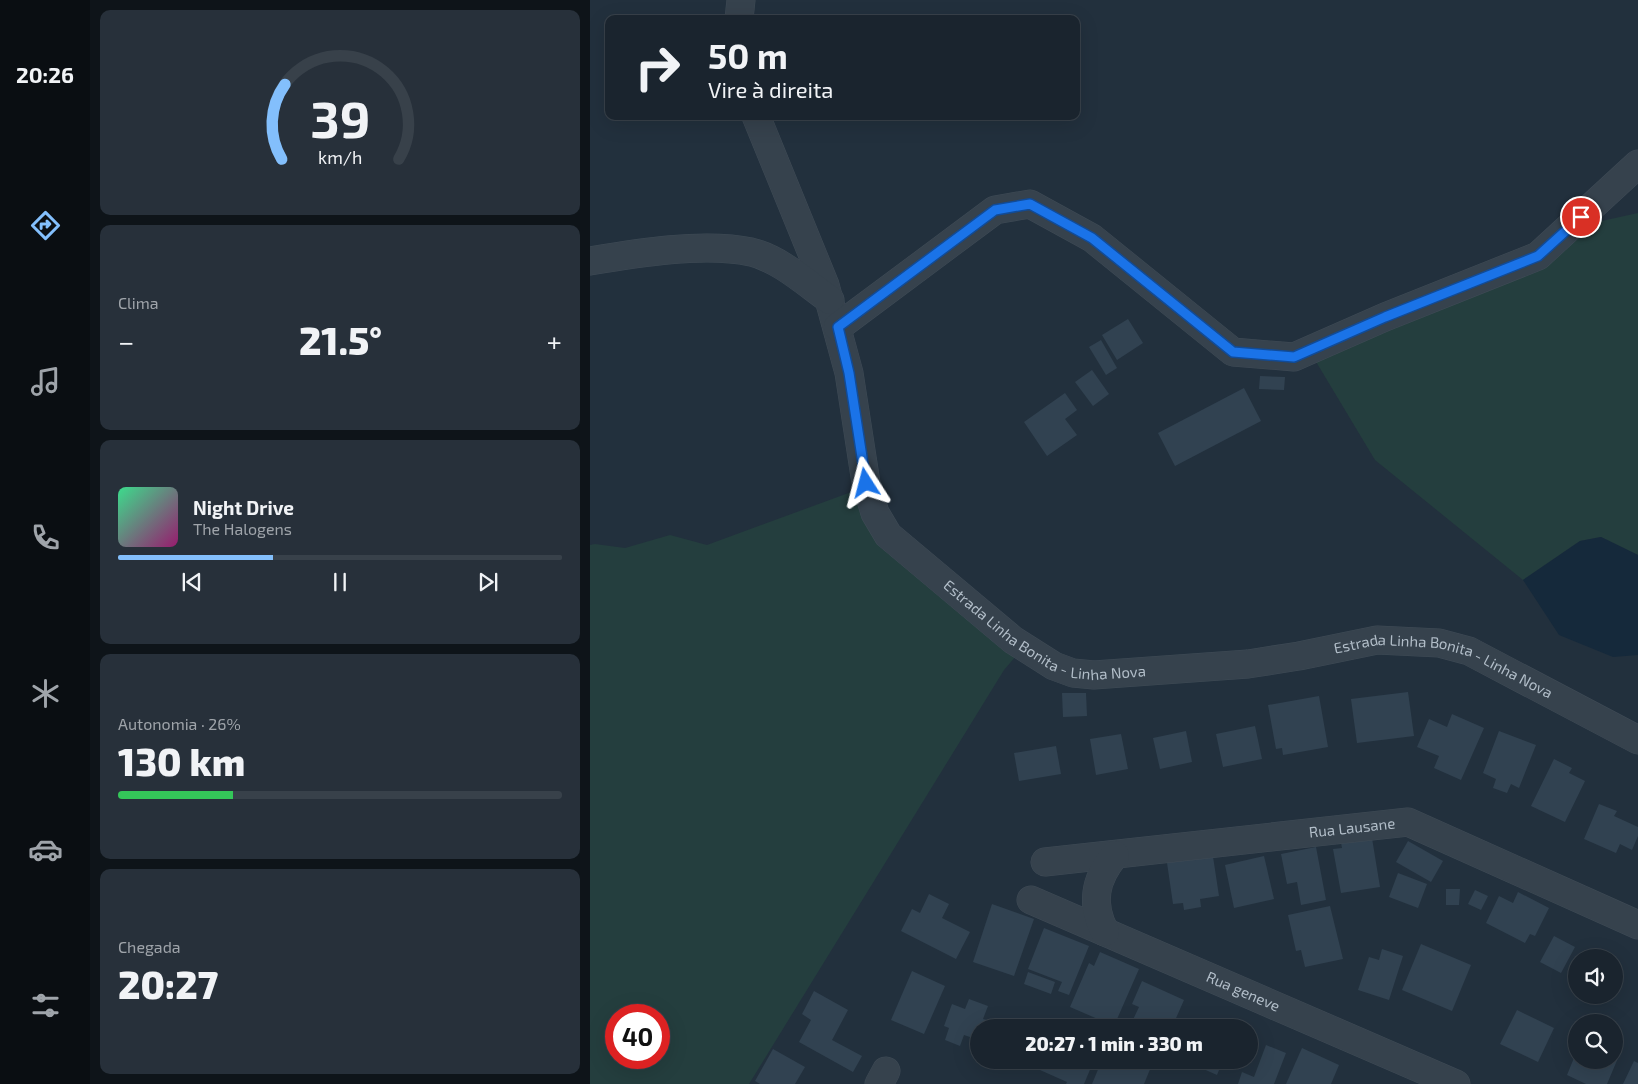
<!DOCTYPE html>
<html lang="pt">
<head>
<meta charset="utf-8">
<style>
	:root { --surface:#1a242e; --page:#27303a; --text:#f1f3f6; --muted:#9fa4aa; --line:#38414a; --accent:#83bffc }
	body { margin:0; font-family:"Exo 2",sans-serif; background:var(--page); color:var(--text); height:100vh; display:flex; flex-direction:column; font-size:19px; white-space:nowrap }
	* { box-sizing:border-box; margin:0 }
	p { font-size:16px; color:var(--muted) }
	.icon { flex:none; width:28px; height:28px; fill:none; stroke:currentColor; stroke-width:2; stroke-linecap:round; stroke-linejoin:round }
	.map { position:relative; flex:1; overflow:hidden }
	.drawer { display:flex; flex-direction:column; gap:10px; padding:10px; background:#0e1419; width:500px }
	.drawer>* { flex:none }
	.guide { position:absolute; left:15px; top:15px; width:475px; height:105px; border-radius:10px; box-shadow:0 5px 20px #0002,0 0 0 1px var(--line); background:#1a242e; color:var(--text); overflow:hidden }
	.fabs { position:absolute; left:978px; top:949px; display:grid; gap:10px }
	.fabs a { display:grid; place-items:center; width:55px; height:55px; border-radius:50%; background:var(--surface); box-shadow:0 5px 20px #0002,0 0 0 1px var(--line); font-size:25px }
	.speed { position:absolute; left:15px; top:1004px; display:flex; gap:10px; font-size:25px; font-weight:700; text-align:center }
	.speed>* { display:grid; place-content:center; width:65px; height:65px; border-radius:50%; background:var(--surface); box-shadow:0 5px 20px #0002,0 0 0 1px var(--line); line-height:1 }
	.speed .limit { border:8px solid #d22; background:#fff; color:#111 }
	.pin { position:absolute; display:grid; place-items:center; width:42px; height:42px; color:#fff; margin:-21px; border:2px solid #fff; border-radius:50%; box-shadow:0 1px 5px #0007 }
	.me { position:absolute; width:55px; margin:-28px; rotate:351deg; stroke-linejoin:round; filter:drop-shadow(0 0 4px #0008) }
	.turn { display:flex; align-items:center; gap:18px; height:105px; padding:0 20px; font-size:22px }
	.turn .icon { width:65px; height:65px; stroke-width:2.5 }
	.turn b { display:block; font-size:35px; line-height:42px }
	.big { font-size:38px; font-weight:800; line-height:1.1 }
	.drawer .widget { flex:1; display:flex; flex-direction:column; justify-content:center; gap:8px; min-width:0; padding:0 18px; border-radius:10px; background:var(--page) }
	.drawer .dial { align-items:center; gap:0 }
	.dial svg { height:130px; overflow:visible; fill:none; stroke:var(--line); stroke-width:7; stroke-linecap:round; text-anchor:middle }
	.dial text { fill:var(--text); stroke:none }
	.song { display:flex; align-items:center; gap:15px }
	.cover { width:60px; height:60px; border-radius:8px; background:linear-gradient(135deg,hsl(150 70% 55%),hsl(320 70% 35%)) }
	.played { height:5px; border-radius:2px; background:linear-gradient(90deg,var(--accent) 35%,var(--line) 35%) }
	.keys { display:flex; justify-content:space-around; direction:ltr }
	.heat { display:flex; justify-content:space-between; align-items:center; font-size:28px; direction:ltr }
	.charge { height:8px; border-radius:4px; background:linear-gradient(90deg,#34c759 26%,var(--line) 0) }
	.trip { position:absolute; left:380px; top:1019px; width:288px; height:50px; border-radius:25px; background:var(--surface); box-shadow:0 5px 20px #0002,0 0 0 1px var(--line); font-weight:800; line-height:50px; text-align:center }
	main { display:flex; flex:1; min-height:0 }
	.tab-bar { display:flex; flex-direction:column; width:90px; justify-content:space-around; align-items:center; background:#0a0e12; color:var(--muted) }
	.tab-bar .icon { width:35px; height:35px }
	.tab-bar .active { color:var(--accent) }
	.tab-bar b { font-size:22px; color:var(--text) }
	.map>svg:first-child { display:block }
	.green { fill:#243e3e; fill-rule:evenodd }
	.water { fill:#15293b }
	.building { fill:#314251 }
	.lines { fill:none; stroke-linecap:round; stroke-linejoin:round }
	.minor-casing { stroke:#3f4b56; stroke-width:29 }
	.minor { stroke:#36424d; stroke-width:28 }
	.route-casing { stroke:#114b97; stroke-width:12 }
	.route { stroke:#1a73e8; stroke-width:9 }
	.labels { text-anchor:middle; stroke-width:5; stroke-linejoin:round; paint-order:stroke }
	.street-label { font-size:15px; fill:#b1bdc8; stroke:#1b2732 }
</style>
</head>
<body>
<main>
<nav class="tab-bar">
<b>20:26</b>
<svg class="icon active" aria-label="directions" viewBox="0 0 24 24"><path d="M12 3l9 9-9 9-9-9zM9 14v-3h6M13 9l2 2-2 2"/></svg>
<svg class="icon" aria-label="music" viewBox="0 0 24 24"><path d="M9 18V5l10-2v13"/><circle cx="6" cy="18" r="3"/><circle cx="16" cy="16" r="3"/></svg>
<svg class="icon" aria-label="phone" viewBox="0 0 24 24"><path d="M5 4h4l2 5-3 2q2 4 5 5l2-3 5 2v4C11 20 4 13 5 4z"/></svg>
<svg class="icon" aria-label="climate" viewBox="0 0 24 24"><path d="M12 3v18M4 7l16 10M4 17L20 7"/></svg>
<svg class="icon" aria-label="car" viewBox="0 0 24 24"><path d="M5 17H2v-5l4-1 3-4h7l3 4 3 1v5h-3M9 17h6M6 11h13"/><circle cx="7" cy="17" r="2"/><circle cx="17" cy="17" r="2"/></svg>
<svg class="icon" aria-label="filters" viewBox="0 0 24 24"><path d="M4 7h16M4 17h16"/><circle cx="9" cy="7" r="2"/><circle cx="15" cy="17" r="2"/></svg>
</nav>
<section class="drawer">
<div class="widget dial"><svg viewBox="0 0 100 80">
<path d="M14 69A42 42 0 1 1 86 69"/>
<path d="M14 69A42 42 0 0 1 16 23" stroke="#83bffc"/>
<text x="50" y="56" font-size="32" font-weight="700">39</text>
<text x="50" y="72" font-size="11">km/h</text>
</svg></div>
<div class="widget"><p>Clima</p>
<div class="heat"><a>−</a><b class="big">21.5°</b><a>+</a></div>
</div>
<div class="widget">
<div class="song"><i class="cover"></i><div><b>Night Drive</b><p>The Halogens</p></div></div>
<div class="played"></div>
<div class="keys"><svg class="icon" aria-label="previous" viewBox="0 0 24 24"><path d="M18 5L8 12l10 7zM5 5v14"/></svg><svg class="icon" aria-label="pause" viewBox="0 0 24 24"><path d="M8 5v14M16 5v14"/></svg><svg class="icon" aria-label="next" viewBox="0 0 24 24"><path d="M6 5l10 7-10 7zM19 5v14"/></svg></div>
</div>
<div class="widget"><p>Autonomia · 26%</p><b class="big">130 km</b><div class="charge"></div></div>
<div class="widget"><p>Chegada</p><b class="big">20:27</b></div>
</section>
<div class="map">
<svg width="1048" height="1084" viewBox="0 0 1048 1084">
	<rect width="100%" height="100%" fill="#22303d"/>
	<g class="green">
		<path d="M1048,213V555L1011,537L990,541L933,580L785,460L725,360L998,224Z"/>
		<path d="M264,491L280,526L426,656L414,670L159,1084H0V545L5,544L35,548L80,535L117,545ZM26,1015H69V1058H26Z"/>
	</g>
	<path class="water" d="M1011,537L1048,555V655L1023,657L969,635L933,580L990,541Z"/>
	<g class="building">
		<path d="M538,319L553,343L527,360L512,335Z"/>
		<path d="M511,340L527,368L516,375L499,347Z"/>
		<path d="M502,370L519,394L503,406L485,382Z"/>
		<path d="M670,376L695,377L694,390L669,389Z"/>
		<path d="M654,388L671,421L585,466L568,433Z"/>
		<path d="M475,393L487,410L475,419L487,435L457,456L434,422Z"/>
		<path d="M818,692L824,736L767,743L761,699Z"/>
		<path d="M472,693H496L497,716L473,717Z"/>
		<path d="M729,696L738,747L693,755L692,748L686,749L678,705Z"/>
		<path d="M862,714L894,728L871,780L844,768L849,756L827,747L839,719L857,727Z"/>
		<path d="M665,726L672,759L633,767L626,734Z"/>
		<path d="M596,731L602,762L570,769L563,738Z"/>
		<path d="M909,731L946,745L929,788L921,784L917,793L903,788L906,779L893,773Z"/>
		<path d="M531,734L538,769L506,775L500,739Z"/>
		<path d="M466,746L471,774L429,781L424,753Z"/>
		<path d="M964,759L982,768L979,773L995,781L975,822L941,806Z"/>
		<path d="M1009,804L1027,811L1024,816L1048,827V836L1042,850L1030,844L1026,853L994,839Z"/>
		<path d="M781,832L790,887L751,893L743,849L752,848L750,837Z"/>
		<path d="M818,841L853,861L841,882L806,862Z"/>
		<path d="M726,847L736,900L711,905L707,882L697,884L691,854Z"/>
		<path d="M622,850L629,896L610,899L611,907L594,910L593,903L583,904L576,856Z"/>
		<path d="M674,856L684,899L644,908L635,865Z"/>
		<path d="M808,873L837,884L828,908L799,897Z"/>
		<path d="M856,889H870L869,905H856Z"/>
		<path d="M885,890L898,896L891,910L878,904Z"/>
		<path d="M928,892L959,908L945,936L940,934L935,943L896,923L909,896L923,903Z"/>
		<path d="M339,894L359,904L352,918L380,932L366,959L311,931L322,909L330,913Z"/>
		<path d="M402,904L444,919L424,976L383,962Z"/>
		<path d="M740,906L753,959L715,967L711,950L706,951L698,915Z"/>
		<path d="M454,928L499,946L479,995L468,991L472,982L438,969Z"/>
		<path d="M964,936L985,947L971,973L950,962Z"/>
		<path d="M831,944L881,965L862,1011L812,990Z"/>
		<path d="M792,949L813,956L799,1000L768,990L779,957L789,960Z"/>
		<path d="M510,952L549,969L524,1026L480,1007L499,963L504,966Z"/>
		<path d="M322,971L355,986L334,1034L301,1020Z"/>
		<path d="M438,972L465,982L461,994L434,984Z"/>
		<path d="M552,981L594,1000L583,1025L576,1022L574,1028L540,1026L549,1007L542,1004Z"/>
		<path d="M224,991L258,1010L242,1040L272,1056L263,1072L209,1042L221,1020L212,1014Z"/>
		<path d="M379,999L398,1006L393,1019L400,1021L397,1028H389V1040L374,1035L370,1046L355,1040L359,1028L354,1026L362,1004L375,1009Z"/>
		<path d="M927,1010L964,1028L948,1062L910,1044Z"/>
		<path d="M416,1019L437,1027V1028H412Z"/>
		<path d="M676,1045L696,1053L684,1084H648L652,1072L664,1077Z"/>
		<path d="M1024,1047L1031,1051L1017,1084H996L977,1075L986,1053V1060H1024Z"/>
		<path d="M712,1048L749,1065L741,1084H696Z"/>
		<path d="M183,1049L215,1067L205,1084H170L165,1081Z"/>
		<path d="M454,1060H504L494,1084H476L477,1082L450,1070Z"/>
		<path d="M512,1060H558L563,1062L554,1084H502Z"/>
		<path d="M593,1060H633L627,1075Z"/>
		<path d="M1044,1061L1048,1063V1084H1033Z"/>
	</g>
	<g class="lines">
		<defs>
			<g id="minor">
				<path d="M149,19L151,0"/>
				<path id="s1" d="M166,116L235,285L259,373L276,483L285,513L298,535L423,640L464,666L483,673L504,675L658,664L709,656L787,640L849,643L879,651L1048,740"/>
				<path d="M0,261C47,253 114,242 161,252C190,259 216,283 240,300"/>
				<path d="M248,327L405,210L440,204L502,238L643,352L704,357L795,317L948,256L1048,164"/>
				<path id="s2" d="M455,862L818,822L1048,925"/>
				<path id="s3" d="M441,900L866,1084"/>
				<path d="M515,932C500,903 505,879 525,855"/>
				<path d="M289,1084L296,1071"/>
			</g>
		</defs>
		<use href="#minor" class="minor-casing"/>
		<use href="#minor" class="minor"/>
	</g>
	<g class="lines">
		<defs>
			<path id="route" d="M276,483L259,373L248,327L405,210L440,204L502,238L643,352L704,357L795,317L948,256L991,217"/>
		</defs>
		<use href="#route" class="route-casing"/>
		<use href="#route" class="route"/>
	</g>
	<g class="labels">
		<g class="street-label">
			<text dy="5" stroke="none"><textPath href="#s1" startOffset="632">Estrada Linha Bonita - Linha Nova</textPath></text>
			<text dy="5" stroke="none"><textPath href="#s1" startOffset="1052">Estrada Linha Bonita - Linha Nova</textPath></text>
			<text dy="5" stroke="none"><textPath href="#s2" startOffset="309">Rua Lausane</textPath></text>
			<text dy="5" stroke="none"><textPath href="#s3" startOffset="231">Rua geneve</textPath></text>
		</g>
	</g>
</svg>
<div class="fabs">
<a><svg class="icon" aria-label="sound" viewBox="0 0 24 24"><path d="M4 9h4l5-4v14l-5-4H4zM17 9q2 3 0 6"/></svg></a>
<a><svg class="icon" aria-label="search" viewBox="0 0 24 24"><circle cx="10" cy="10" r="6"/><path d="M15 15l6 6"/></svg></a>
</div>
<div class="speed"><div class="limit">40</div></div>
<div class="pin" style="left:991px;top:217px;background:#d93025"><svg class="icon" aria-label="arrive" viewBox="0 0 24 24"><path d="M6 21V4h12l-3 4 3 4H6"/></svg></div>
<svg class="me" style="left:276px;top:483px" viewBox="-20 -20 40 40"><path d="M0-17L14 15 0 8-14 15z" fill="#1a73e8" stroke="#fff" stroke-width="4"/></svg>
<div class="trip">20:27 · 1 min · 330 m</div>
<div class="guide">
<div class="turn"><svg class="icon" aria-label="right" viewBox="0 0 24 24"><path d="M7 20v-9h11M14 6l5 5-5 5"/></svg><div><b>50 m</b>Vire à direita</div></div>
</div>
</div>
</main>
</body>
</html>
